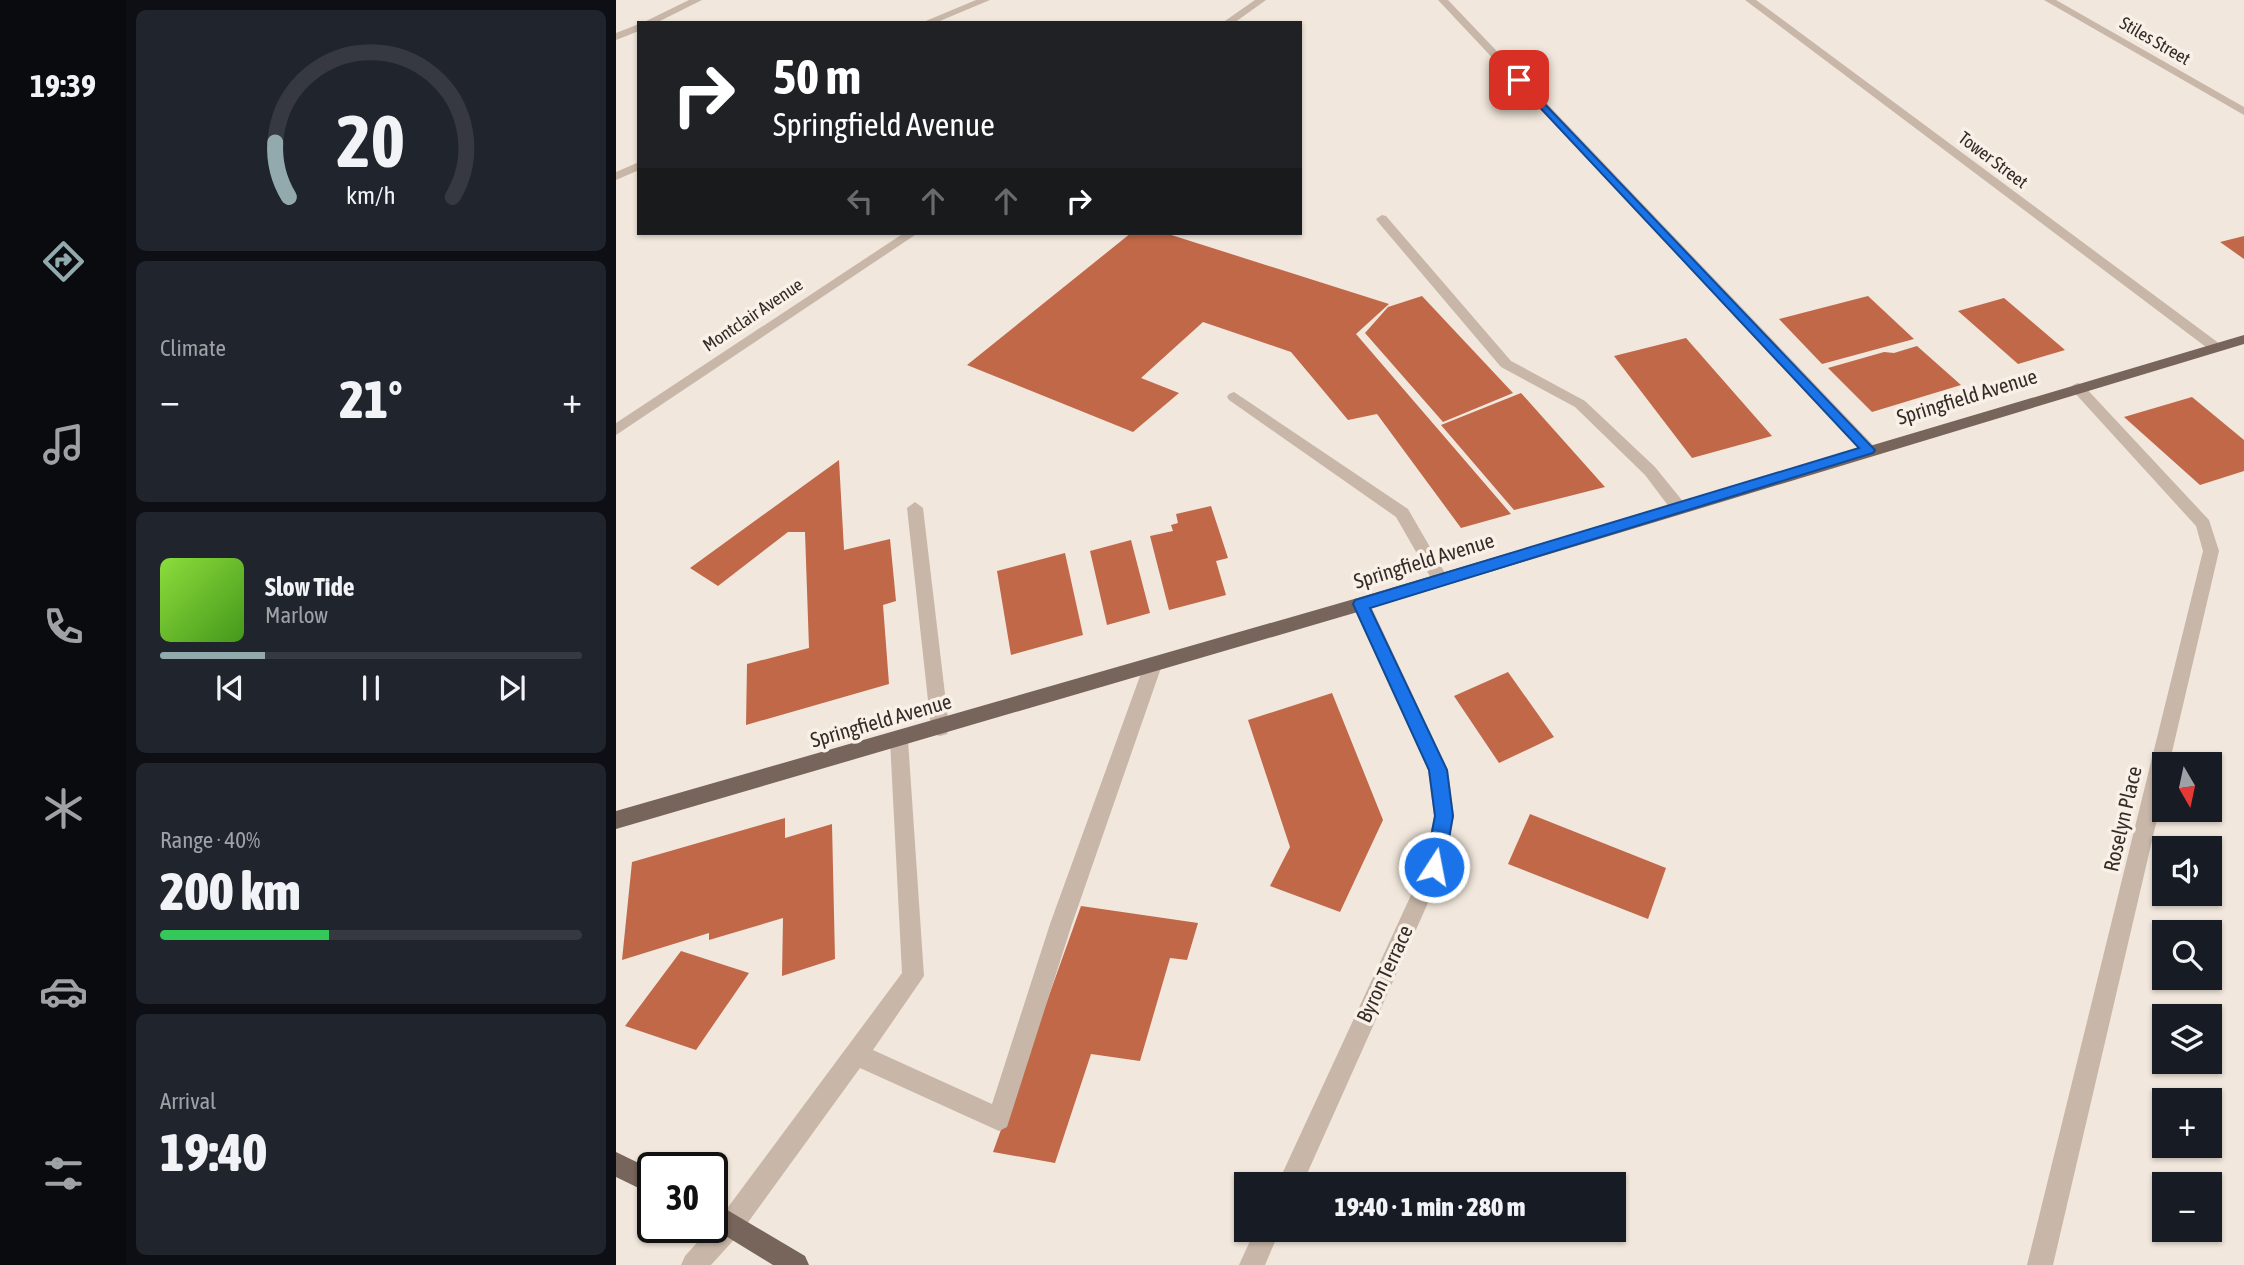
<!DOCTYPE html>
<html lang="en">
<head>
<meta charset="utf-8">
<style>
	:root { --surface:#171b24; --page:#20242c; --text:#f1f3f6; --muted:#9ea1a6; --line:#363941; --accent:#92aaae }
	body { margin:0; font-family:"Asap Condensed",sans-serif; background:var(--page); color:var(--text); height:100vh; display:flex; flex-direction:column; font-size:26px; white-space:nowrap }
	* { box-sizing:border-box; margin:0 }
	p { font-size:23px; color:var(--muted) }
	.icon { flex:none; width:38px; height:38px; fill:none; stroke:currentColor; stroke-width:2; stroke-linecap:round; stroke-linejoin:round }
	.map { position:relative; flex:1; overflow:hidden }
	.sheet { display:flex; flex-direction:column; gap:10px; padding:10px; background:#0d0f14; width:490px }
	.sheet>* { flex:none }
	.top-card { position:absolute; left:21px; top:21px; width:665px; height:214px; border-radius:0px; box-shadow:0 2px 5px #0004; background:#202124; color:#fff; overflow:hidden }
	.needle { width:46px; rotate:171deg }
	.buttons { position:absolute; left:1536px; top:752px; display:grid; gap:14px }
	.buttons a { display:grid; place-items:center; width:70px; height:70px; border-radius:0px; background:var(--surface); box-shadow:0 2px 5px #0004; font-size:35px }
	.speed { position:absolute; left:21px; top:1152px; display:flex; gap:14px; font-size:35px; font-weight:700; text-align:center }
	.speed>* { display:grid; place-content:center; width:91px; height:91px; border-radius:50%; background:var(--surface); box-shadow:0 2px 5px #0004; line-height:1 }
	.speed .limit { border:4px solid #111; border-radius:10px; background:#fff; color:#111 }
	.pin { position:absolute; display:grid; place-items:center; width:60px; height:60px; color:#fff; margin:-30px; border-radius:14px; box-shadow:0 4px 10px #0006 }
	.me { position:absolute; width:77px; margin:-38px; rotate:11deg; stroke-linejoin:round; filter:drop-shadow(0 0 5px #0008) }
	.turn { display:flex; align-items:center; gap:24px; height:147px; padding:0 21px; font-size:32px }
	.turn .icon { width:91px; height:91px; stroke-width:2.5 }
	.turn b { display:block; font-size:49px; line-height:60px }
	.lanes { display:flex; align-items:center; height:66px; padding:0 21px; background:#0003; justify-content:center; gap:35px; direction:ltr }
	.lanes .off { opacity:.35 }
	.big { font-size:52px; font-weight:800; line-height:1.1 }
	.sheet .widget { flex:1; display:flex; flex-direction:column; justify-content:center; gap:10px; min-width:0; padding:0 24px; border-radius:10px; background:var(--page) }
	.sheet .dial { align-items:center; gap:0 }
	.dial svg { height:182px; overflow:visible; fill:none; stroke:var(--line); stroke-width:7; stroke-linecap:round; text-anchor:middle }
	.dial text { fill:var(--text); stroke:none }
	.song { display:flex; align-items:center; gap:21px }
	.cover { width:84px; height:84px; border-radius:10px; background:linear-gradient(135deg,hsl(90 70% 55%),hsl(100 70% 35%)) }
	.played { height:7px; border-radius:4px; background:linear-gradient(90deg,var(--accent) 25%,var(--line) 25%) }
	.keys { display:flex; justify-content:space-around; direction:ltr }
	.heat { display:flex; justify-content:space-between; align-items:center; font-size:38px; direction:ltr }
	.charge { height:10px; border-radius:5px; background:linear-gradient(90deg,#34c759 40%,var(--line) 0) }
	.trip { position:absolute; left:618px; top:1172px; width:392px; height:70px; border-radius:0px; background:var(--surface); box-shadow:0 2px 5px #0004; font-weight:800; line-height:70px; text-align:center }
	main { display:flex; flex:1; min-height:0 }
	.dock { display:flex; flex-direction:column; width:126px; justify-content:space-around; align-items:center; background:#090b0e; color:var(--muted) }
	.dock .icon { width:49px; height:49px }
	.dock .on { color:var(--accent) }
	.dock b { font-size:32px; color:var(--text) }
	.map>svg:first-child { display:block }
	.building { fill:#c16849 }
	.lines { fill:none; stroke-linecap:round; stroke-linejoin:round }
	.minor { fill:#c8b7a8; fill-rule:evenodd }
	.major { fill:#77645a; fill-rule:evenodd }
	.route { fill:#1a73e8; stroke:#114b97; stroke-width:2 }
	.labels { text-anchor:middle; stroke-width:7; stroke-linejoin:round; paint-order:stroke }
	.far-street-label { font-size:18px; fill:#352c28; stroke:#f9f1e8 }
	.street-label { font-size:21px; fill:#352c28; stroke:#f9f1e8 }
</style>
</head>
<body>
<main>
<nav class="dock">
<b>19:39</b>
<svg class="icon on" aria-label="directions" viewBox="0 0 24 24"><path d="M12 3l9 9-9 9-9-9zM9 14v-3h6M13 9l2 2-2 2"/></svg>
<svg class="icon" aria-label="music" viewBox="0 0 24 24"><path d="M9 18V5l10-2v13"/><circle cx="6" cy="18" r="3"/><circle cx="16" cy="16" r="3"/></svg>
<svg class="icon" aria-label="phone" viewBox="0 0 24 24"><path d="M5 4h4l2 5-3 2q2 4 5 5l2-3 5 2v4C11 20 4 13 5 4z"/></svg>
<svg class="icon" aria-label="climate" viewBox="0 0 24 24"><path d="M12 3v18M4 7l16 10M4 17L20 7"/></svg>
<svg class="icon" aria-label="car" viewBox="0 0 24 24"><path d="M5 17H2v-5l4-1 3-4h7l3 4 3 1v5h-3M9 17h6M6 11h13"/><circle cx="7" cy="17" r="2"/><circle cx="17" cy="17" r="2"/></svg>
<svg class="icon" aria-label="filters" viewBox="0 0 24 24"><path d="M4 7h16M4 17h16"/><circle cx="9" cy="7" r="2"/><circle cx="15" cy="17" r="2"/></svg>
</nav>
<section class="sheet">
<div class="widget dial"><svg viewBox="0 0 100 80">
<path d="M14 69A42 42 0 1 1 86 69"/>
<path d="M14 69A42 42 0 0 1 8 45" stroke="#92aaae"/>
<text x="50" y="56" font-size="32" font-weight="700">20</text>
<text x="50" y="72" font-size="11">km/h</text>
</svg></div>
<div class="widget"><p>Climate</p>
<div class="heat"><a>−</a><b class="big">21°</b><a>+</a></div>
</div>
<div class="widget">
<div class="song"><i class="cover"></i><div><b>Slow Tide</b><p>Marlow</p></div></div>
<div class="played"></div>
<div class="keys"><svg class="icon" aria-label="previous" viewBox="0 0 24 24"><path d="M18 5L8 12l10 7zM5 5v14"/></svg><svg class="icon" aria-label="pause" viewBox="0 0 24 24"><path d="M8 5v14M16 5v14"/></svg><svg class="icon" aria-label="next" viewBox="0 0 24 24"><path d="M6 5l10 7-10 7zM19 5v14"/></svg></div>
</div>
<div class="widget"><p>Range · 40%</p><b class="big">200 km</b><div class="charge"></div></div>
<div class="widget"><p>Arrival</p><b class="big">19:40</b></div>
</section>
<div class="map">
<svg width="1628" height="1265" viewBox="0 0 1628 1265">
	<rect width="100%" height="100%" fill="#f1e7dc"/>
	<g class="building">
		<path d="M515,233H549L773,304L740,334L895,514L845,528L761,414L732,420L675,352L587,322L525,378L563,393L517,432L351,365Z"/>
		<path d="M1628,236V259L1604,242Z"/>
		<path d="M806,296L897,393L827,422L749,333L772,307Z"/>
		<path d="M1252,296L1298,339L1206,364L1163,319Z"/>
		<path d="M1388,298L1449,350L1402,364L1342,311Z"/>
		<path d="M1070,338L1156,436L1076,458L998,356Z"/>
		<path d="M1301,346L1345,385L1256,412L1212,368L1268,352L1278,353Z"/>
		<path d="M905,393L989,487L898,510L825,425Z"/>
		<path d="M1576,397L1628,440V471L1584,485L1508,417Z"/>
		<path d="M223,460L228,550L274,539L280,601L267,605L273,684L130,725L131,664L193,648L189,532H172L102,586L74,568Z"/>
		<path d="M595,506L612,558L600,561L610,595L553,610L534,536L557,531L555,525L562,523L560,514Z"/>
		<path d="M515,540L534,613L491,625L474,551Z"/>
		<path d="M449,553L467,635L395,655L381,571Z"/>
		<path d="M892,672L938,737L883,763L838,696Z"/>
		<path d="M716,693L767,820L724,912L654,886L674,847L632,720Z"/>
		<path d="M914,814L1050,868L1032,919L892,864Z"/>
		<path d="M169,818V838L216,824L219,959L166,976L167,918L93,940V933L6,960L16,862Z"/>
		<path d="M465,906L582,923L571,960L554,958L524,1061L475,1054L439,1163L377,1152Z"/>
		<path d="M65,951L133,973L80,1050L9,1026Z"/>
	</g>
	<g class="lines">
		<g class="minor">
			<path d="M73,0H86L40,23H26Z"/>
			<path d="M360,0H374L319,23H305Z"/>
			<path d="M639,0H650L618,23H606Z"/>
			<path d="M822,0H832L1258,446L1261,450L1258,454H1248Z"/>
			<path d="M1129,0H1140L1604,344V350H1594Z"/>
			<path d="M1428,0H1440L1628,107V115Z"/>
			<path d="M23,24V31L0,40V33Z"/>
			<path d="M23,162V170L0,180V172Z"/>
			<path d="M766,215L770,216L895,361L969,401L1039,467L1069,504L1071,508L1069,512H1057L1029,475L959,407L885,367L762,222L760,219Z"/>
			<path d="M288,233H302L0,435V423Z"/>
			<path d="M1462,383L1467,385L1593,520L1603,551L1553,765H1549V785L1437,1265H1411L1587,551L1580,526L1457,391L1455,388L1457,385Z"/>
			<path d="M618,392L792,509L833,580L831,585H819L780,517L613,400L611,397L613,394Z"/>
			<path d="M299,502L307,508L333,728L331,734L324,736L317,734L315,728L291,508Z"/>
			<path d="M745,597L751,599L754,604L832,770L838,816L828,867L686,1185H661L808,867L818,816L812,770L736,604L739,599Z"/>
			<path d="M537,658L543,660L546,665L456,924L391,1127L383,1131L244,1068L125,1232L95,1265H65L69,1256L107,1214L286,973L274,740L276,734L283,732L290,734L292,740L308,976L257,1050L376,1104L434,924L528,665L531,660Z"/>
			<path d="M639,1230H664L649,1265H623Z"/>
		</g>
		<g class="major">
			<path d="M1628,335V344L745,611L0,829V811L745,597Z"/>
			<path d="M0,1152L37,1170V1195L0,1177Z"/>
			<path d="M96,1201L189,1256L193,1265H157L95,1227Z"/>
		</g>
	</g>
	<path class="route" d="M903,77L1259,450L1257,453L754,608L831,770L837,816L828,867L825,873L818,876L812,873L809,867L819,816L813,770L737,604L739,600L1243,448L900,82L898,80Z"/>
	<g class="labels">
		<g class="far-street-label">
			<text transform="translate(1539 41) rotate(30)" y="6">Stiles Street</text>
			<text transform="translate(1377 160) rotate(37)" y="6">Tower Street</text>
			<text transform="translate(137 315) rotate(-34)" y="6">Montclair Avenue</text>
		</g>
		<g class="street-label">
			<text transform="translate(1351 397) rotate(-17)" y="7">Springfield Avenue</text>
			<text transform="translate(808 561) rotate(-17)" y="7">Springfield Avenue</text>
			<text transform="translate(265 721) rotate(-16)" y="7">Springfield Avenue</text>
			<text transform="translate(1507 819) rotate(-77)" y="7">Roselyn Place</text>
			<text transform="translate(769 974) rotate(-65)" y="7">Byron Terrace</text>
		</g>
	</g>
</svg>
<div class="buttons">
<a><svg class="needle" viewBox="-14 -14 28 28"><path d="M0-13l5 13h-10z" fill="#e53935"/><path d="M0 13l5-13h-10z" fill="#9ea1a6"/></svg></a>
<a><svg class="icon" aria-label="sound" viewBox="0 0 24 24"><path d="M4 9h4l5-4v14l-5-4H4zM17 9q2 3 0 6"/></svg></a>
<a><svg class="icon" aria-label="search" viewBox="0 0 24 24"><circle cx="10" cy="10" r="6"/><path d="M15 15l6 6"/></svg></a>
<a><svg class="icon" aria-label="layers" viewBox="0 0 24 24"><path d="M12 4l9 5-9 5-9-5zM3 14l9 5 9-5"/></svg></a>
<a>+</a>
<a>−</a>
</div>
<div class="speed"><div class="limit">30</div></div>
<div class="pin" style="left:903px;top:80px;background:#d93025"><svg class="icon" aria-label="arrive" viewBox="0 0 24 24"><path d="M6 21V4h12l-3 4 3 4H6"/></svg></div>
<svg class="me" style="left:818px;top:867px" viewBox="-20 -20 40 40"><circle r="17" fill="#1a73e8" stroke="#fff" stroke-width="3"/><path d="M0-11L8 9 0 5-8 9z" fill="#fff"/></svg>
<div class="trip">19:40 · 1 min · 280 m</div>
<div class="top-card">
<div class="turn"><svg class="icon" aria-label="right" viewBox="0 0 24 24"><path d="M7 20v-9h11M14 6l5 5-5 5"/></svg><div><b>50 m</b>Springfield Avenue</div></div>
<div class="lanes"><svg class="icon off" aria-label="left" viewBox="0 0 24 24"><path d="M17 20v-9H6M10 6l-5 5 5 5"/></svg><svg class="icon off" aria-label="ahead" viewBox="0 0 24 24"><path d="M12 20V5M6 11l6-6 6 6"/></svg><svg class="icon off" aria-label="ahead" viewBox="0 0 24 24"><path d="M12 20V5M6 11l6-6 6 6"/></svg><svg class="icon" aria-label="right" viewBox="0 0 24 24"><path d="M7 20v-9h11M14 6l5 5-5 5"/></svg></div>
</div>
</div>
</main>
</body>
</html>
